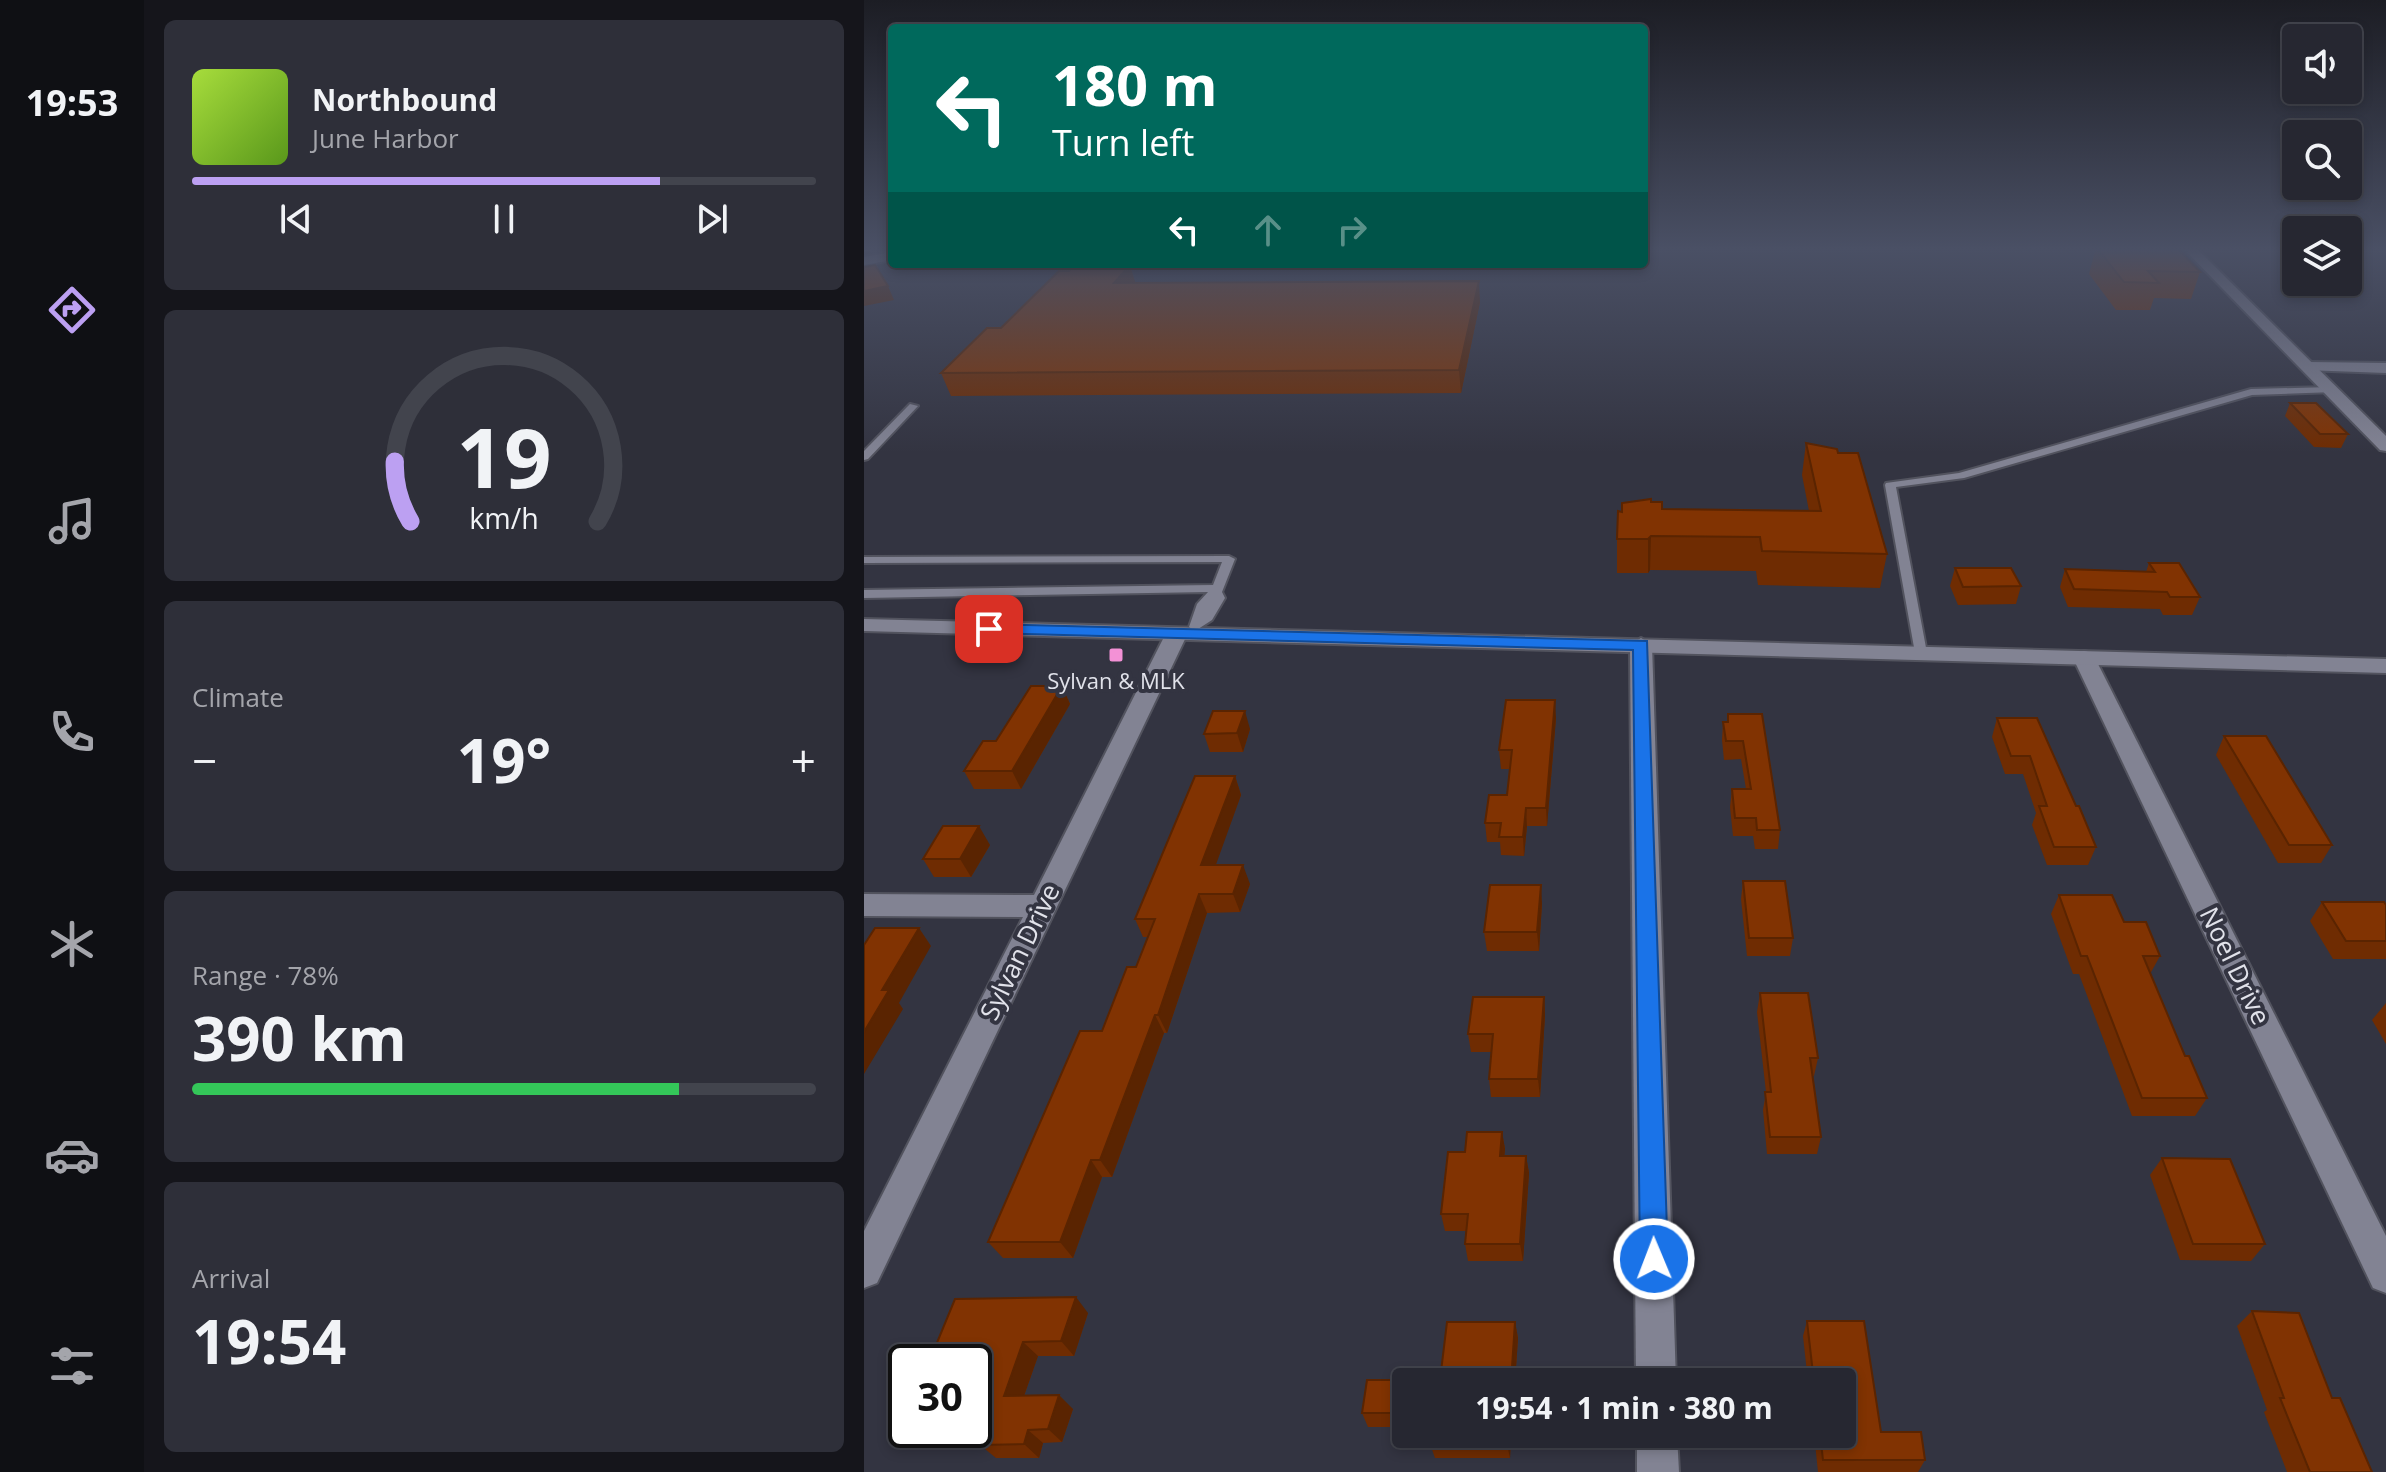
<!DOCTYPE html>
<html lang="en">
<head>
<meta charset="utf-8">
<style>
	:root { --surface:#262731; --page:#2e2f39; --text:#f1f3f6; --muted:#a4a5ab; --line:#42444d; --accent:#bca0f2 }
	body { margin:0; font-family:"Open Sans",sans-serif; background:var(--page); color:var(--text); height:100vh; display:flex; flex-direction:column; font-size:30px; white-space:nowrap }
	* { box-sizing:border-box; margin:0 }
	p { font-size:26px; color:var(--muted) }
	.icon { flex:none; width:44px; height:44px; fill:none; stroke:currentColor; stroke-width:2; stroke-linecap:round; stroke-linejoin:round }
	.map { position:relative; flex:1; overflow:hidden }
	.sheet { display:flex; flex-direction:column; gap:20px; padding:20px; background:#15151b; width:720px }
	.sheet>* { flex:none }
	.hud { position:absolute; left:24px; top:24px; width:760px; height:244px; border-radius:8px; box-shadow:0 4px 12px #0003,0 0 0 2px var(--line); background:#00695c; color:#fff; overflow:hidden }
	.buttons { position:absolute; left:1418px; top:24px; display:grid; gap:16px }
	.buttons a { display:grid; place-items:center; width:80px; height:80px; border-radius:8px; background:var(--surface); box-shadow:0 4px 12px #0003,0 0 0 2px var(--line); font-size:40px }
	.speed { position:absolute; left:24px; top:1344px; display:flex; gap:16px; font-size:40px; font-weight:700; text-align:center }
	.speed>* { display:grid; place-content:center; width:104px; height:104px; border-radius:50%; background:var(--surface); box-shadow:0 4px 12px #0003,0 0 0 2px var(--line); line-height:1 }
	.speed .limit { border:4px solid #111; border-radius:12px; background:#fff; color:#111 }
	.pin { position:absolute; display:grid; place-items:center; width:68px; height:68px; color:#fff; margin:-34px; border-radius:16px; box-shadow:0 4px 12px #0006 }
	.me { position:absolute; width:88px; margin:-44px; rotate:359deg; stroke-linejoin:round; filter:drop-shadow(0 0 6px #0008) }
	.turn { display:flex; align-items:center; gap:28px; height:168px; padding:0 32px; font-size:36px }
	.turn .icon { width:104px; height:104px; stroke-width:2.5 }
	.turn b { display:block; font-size:56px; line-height:68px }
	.lanes { display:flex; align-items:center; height:76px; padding:0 32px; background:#0003; justify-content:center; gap:40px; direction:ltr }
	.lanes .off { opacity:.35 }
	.big { font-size:60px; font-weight:700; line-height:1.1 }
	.sheet .card { flex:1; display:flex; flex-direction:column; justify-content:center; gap:12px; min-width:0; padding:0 28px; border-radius:12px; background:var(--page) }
	.sheet .dial { align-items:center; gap:0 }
	.dial svg { height:208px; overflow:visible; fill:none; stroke:var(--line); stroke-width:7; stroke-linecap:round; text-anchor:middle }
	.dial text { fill:var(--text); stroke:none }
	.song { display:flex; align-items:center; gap:24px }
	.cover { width:96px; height:96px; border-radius:12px; background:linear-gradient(135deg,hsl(80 70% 55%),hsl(90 70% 35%)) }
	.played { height:8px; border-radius:4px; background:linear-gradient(90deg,var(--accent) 75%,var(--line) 75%) }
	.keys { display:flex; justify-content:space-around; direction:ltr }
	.heat { display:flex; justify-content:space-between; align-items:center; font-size:44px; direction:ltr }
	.charge { height:12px; border-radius:6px; background:linear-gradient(90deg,#34c759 78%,var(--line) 0) }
	.trip { position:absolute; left:528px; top:1368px; width:464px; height:80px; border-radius:8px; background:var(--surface); box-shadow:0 4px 12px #0003,0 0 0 2px var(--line); font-weight:700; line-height:80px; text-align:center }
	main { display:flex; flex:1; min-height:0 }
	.dock { display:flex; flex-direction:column; width:144px; justify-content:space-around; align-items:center; background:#0f1014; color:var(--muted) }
	.dock .icon { width:56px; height:56px }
	.dock .selected { color:var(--accent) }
	.dock b { font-size:36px; color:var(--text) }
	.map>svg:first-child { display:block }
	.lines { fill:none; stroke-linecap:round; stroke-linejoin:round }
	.lane-casing { stroke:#52535e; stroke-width:4 }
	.street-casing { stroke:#52535e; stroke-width:4 }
	.secondary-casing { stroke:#52535e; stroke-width:4 }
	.lane { fill:#828393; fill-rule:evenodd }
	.street { fill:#828393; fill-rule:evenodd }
	.secondary { fill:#828393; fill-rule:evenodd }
	.rail { stroke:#babbc5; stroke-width:3; stroke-dasharray:9 5; stroke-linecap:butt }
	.wall { fill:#6f2c02 }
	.shaded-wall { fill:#5a2401 }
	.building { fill:#813302; stroke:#5a2401; stroke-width:2 }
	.route { fill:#1a73e8; stroke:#114b97; stroke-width:2 }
	.poi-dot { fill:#f391d6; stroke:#333441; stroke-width:3 }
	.labels { text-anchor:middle; stroke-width:8; stroke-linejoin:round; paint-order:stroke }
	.poi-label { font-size:22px; fill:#e1e2ea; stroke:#333441 }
	.near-street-label { font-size:26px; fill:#e1e2ea; stroke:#333441 }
</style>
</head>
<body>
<main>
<nav class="dock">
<b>19:53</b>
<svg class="icon selected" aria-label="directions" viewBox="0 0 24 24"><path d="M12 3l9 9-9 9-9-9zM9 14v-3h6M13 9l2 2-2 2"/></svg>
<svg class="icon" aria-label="music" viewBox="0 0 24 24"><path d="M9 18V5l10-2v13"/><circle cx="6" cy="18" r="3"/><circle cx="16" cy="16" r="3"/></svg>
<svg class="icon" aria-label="phone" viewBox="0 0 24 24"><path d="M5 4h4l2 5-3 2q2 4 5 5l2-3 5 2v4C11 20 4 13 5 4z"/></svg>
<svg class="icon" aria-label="climate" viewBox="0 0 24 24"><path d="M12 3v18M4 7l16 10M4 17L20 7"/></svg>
<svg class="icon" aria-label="car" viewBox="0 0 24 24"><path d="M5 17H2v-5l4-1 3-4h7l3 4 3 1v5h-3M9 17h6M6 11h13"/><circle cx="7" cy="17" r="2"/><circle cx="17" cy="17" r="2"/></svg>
<svg class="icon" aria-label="filters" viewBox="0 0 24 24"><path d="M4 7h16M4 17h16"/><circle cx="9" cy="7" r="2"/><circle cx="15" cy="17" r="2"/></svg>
</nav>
<section class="sheet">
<div class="card">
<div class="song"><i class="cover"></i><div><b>Northbound</b><p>June Harbor</p></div></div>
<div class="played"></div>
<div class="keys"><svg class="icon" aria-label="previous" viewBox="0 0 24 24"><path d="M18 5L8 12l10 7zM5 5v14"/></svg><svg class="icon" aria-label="pause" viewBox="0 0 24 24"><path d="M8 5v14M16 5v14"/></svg><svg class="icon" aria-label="next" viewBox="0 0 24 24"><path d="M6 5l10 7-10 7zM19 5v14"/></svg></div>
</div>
<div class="card dial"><svg viewBox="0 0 100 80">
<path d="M14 69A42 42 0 1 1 86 69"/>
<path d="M14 69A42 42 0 0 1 8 46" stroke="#bca0f2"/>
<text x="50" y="56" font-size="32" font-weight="700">19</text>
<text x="50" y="72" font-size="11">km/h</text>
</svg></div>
<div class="card"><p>Climate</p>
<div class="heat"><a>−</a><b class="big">19°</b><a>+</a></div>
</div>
<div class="card"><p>Range · 78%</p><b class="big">390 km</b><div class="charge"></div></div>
<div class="card"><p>Arrival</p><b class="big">19:54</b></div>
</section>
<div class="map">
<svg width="1522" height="1472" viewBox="0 0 1522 1472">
	<rect width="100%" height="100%" fill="#333441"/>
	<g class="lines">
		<defs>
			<g id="lane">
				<path d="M1467,387L1470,388V392L1388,395L1100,478L1032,487L1063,653L1057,657L1051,653L1021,485L1022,483L1095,473L1387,389Z"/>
				<path d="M46,404L54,406L4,459L0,460V451Z"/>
				<path d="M365,556L371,559L358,592L361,598L348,620L331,631L325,627L333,604L344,592L0,598V590L349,585L358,562L0,563V557Z"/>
			</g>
			<g id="street">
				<path d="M28,252V260L0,265V257Z"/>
				<path d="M1445,362L1522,363V373L1440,370L1437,367Z"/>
				<path d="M312,629L323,635L13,1283L0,1288V1231L159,917L0,916V894L170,895L301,635Z"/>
				<path d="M777,638L788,645L812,1382H772L766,645Z"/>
				<path d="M1220,651L1228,653L1231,658L1522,1236V1293L1509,1288L1209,658L1212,653Z"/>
				<path d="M773,1434H813L815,1472H773Z"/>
			</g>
			<g id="secondary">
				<path d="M1318,247H1331L1522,436V451L1516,450Z"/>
				<path d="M0,619L1522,659V673L0,631Z"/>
			</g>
		</defs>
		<use href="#lane" class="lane-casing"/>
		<use href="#street" class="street-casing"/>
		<use href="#secondary" class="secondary-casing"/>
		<use href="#lane" class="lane"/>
		<use href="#street" class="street"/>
		<use href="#secondary" class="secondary"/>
		<path class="rail" d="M0,250L15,247"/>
	</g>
	<g class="wall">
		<path d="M1232,247L1336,272L1327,299L1290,298L1286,310H1252L1225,274Z"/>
		<path d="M271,283L616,302L597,393L87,396L77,373L137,328Z"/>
		<path d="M1426,403L1484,434L1477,448L1450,447L1421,416Z"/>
		<path d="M942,443L974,453L1023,554L1016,588L894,585L892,571L786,570L784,573H753V539L758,512L787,502L798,509L945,511L938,475Z"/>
		<path d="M1285,563L1336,597L1328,615H1299L1296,609L1204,607L1196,587L1201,569L1282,572Z"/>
		<path d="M1091,568L1157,586L1152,604L1094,605L1086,586Z"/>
		<path d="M198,686L206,704L157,789H110L100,771L132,741Z"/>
		<path d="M864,714H898L916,830L914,849H891L889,836H869L866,807L868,789H882L877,759L860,760L858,740L859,722H863Z"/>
		<path d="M692,718L683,826H663L660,856L637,855L636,842H623L621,823L643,795L646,769H637L635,750Z"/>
		<path d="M1133,718L1212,806L1232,847L1224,865H1183L1168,825L1172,813L1159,774H1141L1128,737Z"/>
		<path d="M386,729L379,752H346L340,734Z"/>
		<path d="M1360,736L1468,845L1457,863H1414L1352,755Z"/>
		<path d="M371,776L377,795L351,865L386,884L376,912L343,913L303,1033H300L248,1177H238L209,1258H139L124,1242L272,967L284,937H279L271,919Z"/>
		<path d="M126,845L107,877H70L59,859Z"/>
		<path d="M879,881L929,938L926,956H883L877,899Z"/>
		<path d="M1195,895L1260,922L1296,956L1286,974L1321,1056L1343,1098L1331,1116H1268L1215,974H1209L1187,914Z"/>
		<path d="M1458,902L1522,905V959H1469L1446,921Z"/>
		<path d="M678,903L675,951H623L620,932Z"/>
		<path d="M896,993L954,1058L950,1076H949L957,1137L953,1154H903L899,1110L902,1092L893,1012Z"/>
		<path d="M680,997L681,1015L676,1097H627L625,1079L627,1052H607L604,1034Z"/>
		<path d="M1522,1003V1044L1508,1020Z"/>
		<path d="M638,1132L641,1149L640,1156H662L665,1173L659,1261H604L601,1244L602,1231H581L577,1214L601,1152Z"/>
		<path d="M1298,1158L1401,1244L1387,1261L1316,1260L1286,1175Z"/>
		<path d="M1388,1311L1468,1398L1508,1472H1423L1400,1412L1403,1410L1373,1326Z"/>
		<path d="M224,1313L210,1356H174L160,1396L209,1409L198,1442L179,1443L175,1458H132L116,1445L79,1446L61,1432L110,1362Z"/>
		<path d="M943,1321L1017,1432L1061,1460L1054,1472H954L950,1434H978V1382H944L939,1336Z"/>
		<path d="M583,1322H651L654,1338L651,1382H542V1427H504L498,1413L503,1380H576Z"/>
		<path d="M647,1434L646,1458H571L566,1444Z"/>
	</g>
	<g class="shaded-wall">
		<path d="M266,265L272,285L250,283Z"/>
		<path d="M615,281L616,302L597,393L595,370Z"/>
		<path d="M24,286L30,300L0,306V291Z"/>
		<path d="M787,536L786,570L784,573V539Z"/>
		<path d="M198,686L206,704L157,789L148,771Z"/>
		<path d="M691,700L692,718L683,826L682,808Z"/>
		<path d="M381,711L386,729L379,752L373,733Z"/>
		<path d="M371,776L377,795L345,884L337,865Z"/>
		<path d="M662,808L663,826L660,856L659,837Z"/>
		<path d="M115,826L126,845L107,877L96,859Z"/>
		<path d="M379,865L386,884L376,912L369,894Z"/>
		<path d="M677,885L678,903L675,951L673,932Z"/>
		<path d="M335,894L343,913L303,1033L294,1015Z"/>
		<path d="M55,928L67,946L35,1003L39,1009L0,1074V1032L18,990Z"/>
		<path d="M680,997L681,1015L676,1097L674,1079Z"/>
		<path d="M291,1015L300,1033L248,1177L236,1160Z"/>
		<path d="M638,1132L641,1149L639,1173L636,1156Z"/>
		<path d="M662,1156L665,1173L659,1261L656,1244Z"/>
		<path d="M227,1160L238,1177L209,1258L196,1242Z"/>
		<path d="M212,1297L224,1313L210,1356L197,1341Z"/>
		<path d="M651,1322L654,1338L651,1382H647Z"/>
		<path d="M159,1342L174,1356L155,1410L140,1396Z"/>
		<path d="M195,1395L209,1409L198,1442L184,1429Z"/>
		<path d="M164,1430L179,1443L175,1458L160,1444Z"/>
		<path d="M643,1434H647L646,1458L643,1444Z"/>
	</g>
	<g class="building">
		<path d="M1232,247H1312L1336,272L1284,271L1295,283L1260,282Z"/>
		<path d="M11,265L24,286L0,291V267Z"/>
		<path d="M211,265H266L250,283L615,281L595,370L77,373L123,328H137L195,271H205Z"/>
		<path d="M1426,403H1452L1484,434H1456Z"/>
		<path d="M942,443L973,449L974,453H994L1023,554L898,551L896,537L787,536L784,539H753L754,511L758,512V503L787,499V502H798V509L957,511Z"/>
		<path d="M1285,563H1315L1336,597H1306L1303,592L1210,589L1201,569L1291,572Z"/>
		<path d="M1091,568H1147L1157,586L1099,587Z"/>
		<path d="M167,686H198L148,771H100L119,741H132Z"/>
		<path d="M642,700H691L682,808H662L659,837H635L637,823H621L625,795H643L648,750H635Z"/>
		<path d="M349,711H381L373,733L340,734Z"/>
		<path d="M864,714H898L916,830H893L892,818H871L868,789H887L879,741H862L859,722H864Z"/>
		<path d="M1133,718H1173L1212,806H1215L1232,847H1190L1175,806H1183L1166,756H1147Z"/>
		<path d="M1360,736H1402L1468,845H1425Z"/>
		<path d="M331,776H371L337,865H379L369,894H335L294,1015H291L236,1160H227L196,1242H124L216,1031H238L263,967H272L291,919H271Z"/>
		<path d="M79,826H115L96,859H59Z"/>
		<path d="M879,881H921L929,938H885Z"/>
		<path d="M626,885H677L673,932H620Z"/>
		<path d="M1195,895H1248L1260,922H1282L1296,956H1279L1321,1056H1325L1343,1098H1278L1223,956H1217Z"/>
		<path d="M1458,902H1520L1522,905V941H1482Z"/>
		<path d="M11,928H55L18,990H25L0,1032V945Z"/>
		<path d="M896,993H944L954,1058H946L957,1137H906L901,1092H907Z"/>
		<path d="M609,997H680L674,1079H625L629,1034H604Z"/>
		<path d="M603,1132H638L636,1156H662L656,1244H601L604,1214H577L584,1152H601Z"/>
		<path d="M1298,1158L1366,1159L1401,1244H1329Z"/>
		<path d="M212,1297L197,1341L159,1342L140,1396L195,1395L184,1429L164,1430L160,1444L116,1445L121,1431L61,1432L62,1430H110V1362H65L91,1299Z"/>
		<path d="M1388,1311L1435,1313L1468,1398H1476L1508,1472H1446L1416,1398H1420Z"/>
		<path d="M943,1321H1000L1017,1432H1057L1061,1460H959L956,1434H978V1382H950Z"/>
		<path d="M583,1322H651L647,1382H542V1413H498L503,1380H576Z"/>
		<path d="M568,1434H643V1444H566Z"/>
	</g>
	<linearGradient id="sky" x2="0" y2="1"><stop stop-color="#1c1d24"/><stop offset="0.55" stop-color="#4a5065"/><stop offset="1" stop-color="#4a5065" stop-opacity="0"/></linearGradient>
	<rect width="1522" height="453" fill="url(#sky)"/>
	<path class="route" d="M125,624L783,641L804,1259L800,1269L790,1273L780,1269L776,1259L769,650L119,633L117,629Z"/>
	<rect class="poi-dot" x="244" y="647" width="16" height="16" rx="4"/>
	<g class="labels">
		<g class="poi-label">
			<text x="252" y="689">Sylvan &amp; MLK</text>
		</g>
		<g class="near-street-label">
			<text transform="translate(156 952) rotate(-64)" y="9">Sylvan Drive</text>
			<text transform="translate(1371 966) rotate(64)" y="9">Noel Drive</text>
		</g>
	</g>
</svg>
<div class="buttons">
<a><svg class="icon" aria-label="sound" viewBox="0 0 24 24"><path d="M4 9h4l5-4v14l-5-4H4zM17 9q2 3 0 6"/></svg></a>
<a><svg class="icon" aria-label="search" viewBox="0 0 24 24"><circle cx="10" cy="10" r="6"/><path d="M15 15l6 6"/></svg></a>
<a><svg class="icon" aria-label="layers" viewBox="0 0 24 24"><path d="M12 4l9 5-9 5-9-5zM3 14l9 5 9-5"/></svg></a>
</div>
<div class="speed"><div class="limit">30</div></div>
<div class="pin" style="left:125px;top:629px;background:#d93025"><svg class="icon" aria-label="arrive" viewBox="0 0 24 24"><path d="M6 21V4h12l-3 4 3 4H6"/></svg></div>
<svg class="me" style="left:790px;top:1259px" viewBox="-20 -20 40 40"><circle r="17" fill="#1a73e8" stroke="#fff" stroke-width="3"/><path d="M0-11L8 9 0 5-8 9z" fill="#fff"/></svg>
<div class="trip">19:54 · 1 min · 380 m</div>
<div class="hud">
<div class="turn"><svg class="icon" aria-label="left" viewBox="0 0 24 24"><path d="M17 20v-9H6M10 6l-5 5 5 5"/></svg><div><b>180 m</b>Turn left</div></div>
<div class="lanes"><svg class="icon" aria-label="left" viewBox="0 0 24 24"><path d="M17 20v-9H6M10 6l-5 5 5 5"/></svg><svg class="icon off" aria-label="ahead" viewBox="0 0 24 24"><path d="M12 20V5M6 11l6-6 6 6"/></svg><svg class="icon off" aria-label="right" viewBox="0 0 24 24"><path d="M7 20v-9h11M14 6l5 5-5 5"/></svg></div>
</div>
</div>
</main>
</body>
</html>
